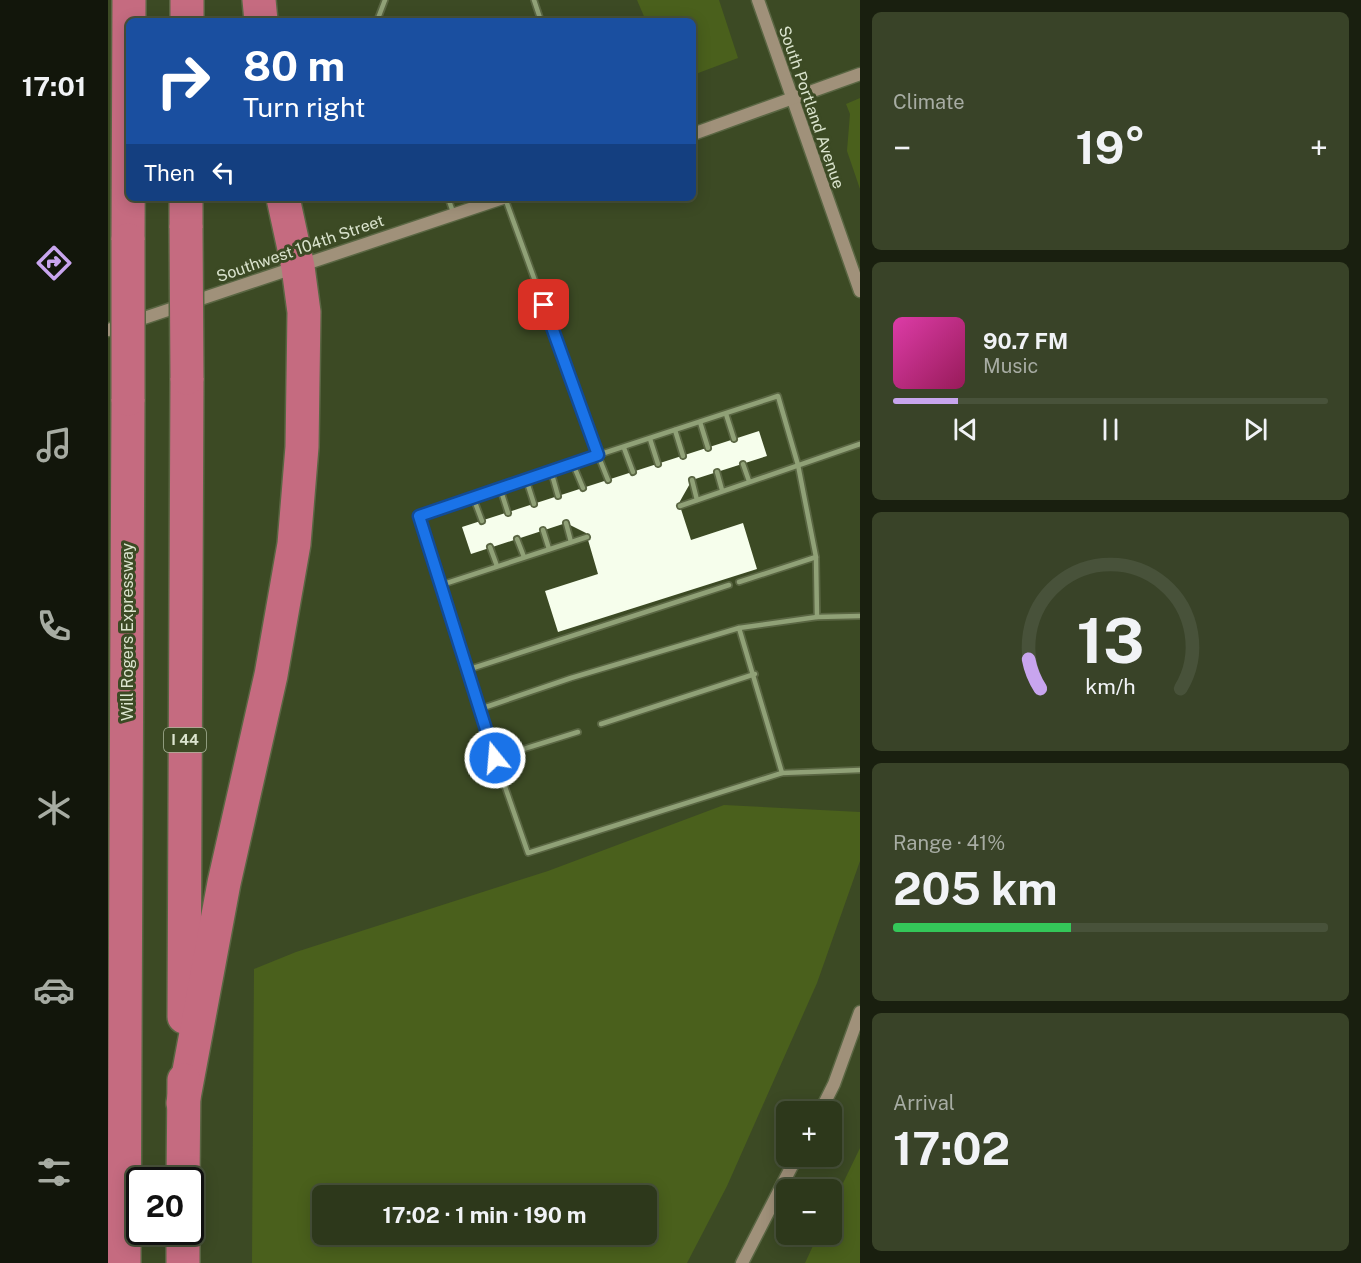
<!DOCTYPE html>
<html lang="en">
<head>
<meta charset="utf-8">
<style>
	:root { --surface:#2d381b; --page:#394328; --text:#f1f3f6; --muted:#a7aca3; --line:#48523a; --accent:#c8a5ee }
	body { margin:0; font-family:"Public Sans",sans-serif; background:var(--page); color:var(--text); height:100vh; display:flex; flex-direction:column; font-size:22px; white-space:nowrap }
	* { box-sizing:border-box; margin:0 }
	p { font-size:20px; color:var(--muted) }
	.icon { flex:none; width:33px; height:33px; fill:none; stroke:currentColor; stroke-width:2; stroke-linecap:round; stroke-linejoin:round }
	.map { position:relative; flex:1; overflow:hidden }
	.side { display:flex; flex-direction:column; gap:12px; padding:12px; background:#191f0f; width:501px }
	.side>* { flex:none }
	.top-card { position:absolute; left:18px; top:18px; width:570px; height:183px; border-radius:9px; box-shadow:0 3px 15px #0003,0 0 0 2px var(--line); background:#1a4fa0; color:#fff; overflow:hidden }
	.tools { position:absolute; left:668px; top:1101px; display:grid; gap:12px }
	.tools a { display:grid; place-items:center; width:66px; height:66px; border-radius:9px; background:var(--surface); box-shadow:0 3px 15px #0003,0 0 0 2px var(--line); font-size:30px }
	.speed { position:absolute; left:18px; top:1167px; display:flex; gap:12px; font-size:30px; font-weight:700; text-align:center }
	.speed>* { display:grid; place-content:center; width:78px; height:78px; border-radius:50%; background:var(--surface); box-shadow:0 3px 15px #0003,0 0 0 2px var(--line); line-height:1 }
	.speed .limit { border:3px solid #111; border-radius:9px; background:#fff; color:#111 }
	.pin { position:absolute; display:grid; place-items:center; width:51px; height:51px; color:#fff; margin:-26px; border-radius:12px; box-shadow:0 3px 9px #0006 }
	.me { position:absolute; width:66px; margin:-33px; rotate:343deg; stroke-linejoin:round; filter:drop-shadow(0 0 4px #0008) }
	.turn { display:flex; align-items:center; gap:21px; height:126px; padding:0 18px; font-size:27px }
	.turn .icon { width:78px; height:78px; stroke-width:2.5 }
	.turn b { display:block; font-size:42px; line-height:51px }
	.then { display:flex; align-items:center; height:57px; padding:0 18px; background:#0003; gap:12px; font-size:22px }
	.big { font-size:45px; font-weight:700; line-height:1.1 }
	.side .widget { flex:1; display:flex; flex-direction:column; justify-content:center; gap:9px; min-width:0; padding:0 21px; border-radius:9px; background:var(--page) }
	.side .dial { align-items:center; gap:0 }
	.dial svg { height:156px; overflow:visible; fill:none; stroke:var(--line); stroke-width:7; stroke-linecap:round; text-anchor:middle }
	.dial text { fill:var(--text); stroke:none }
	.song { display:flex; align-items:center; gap:18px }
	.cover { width:72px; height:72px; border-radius:9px; background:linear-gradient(135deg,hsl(320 70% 55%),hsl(330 70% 35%)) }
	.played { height:6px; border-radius:3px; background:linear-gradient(90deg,var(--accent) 15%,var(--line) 15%) }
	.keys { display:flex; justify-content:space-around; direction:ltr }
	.heat { display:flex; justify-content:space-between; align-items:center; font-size:33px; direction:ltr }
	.charge { height:9px; border-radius:4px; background:linear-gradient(90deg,#34c759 41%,var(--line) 0) }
	.trip { position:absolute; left:204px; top:1185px; width:345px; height:60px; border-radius:9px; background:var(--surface); box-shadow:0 3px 15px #0003,0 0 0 2px var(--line); font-weight:700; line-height:60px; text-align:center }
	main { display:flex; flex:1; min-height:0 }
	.menu { display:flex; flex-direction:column; width:108px; justify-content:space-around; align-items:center; background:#12160b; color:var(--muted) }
	.menu .icon { width:42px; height:42px }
	.menu .selected { color:var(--accent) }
	.menu b { font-size:27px; color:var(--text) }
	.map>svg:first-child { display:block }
	.green { fill:#4a601c; fill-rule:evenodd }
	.building { fill:#f6feec }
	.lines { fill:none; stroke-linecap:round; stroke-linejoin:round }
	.lane-casing { stroke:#5a6643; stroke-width:8 }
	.secondary-casing { stroke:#5a6643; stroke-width:15 }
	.highway-casing { stroke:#5a6643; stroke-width:36 }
	.lane { stroke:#90a177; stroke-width:4.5 }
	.secondary { stroke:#a0917a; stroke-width:12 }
	.highway { stroke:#c56b80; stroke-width:33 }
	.highway-bridge-casing { stroke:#5a6643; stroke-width:36; stroke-linecap:butt }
	.highway-bridge { stroke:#c56b80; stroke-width:33 }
	.route-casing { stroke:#114b97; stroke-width:15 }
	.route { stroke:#1a73e8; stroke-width:10 }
	.labels { text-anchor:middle; stroke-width:6; stroke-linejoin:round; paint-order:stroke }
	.shield { fill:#3c4a24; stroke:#abb69b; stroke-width:1.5 }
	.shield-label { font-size:15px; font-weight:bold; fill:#dbe4ce }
	.street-label { font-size:16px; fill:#dbe4ce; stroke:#3c4a24 }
</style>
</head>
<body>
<main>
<nav class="menu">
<b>17:01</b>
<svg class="icon selected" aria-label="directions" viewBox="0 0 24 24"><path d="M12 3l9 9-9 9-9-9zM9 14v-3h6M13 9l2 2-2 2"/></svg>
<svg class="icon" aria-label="music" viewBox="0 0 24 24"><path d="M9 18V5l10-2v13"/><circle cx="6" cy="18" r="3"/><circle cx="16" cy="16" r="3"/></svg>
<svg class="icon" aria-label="phone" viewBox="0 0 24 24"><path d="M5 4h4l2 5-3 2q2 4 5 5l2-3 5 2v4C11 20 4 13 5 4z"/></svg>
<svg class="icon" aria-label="climate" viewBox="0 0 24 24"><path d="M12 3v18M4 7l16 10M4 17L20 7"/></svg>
<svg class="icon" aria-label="car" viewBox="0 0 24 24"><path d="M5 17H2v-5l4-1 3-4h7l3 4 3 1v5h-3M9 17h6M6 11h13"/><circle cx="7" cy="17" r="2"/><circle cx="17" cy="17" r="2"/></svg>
<svg class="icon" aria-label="filters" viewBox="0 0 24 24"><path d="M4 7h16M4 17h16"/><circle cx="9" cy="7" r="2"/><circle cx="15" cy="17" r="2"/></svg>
</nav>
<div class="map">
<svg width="752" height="1263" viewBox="0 0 752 1263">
	<rect width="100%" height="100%" fill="#3c4a24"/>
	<g class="green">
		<path d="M529,0H611L630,58L585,75V21H538Z"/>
		<path d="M752,98V189L739,151L742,114L738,104Z"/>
		<path d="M616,805L752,812V861L709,983L619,1186L579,1263H144L146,969L188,952L440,871ZM214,1196H538V1234H214Z"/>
		<path d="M752,1148V1263H697L710,1235L723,1234V1208Z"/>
	</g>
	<path class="building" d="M651,431L659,456L584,480L571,503L583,540L635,523L649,569L450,632L437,591L490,574L478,533L458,523L363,554L354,527Z"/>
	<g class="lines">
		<defs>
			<g id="lane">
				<path d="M426,0L433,21"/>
				<path d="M269,21L277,0"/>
				<path d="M340,198L345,212"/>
				<path d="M397,198L490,455L670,396L690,465L708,557L709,617"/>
				<path d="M618,414L626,439"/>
				<path d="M592,422L600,448"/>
				<path d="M567,430L575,456"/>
				<path d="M542,439L550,464"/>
				<path d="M516,448L525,472"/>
				<path d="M465,464L475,488"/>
				<path d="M635,464L641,481"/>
				<path d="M443,471L450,496"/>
				<path d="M609,472L614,490"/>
				<path d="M418,479L426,504"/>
				<path d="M500,480L490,455L311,516L387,758L420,853L674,773"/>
				<path d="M584,480L589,500"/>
				<path d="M392,488L400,513"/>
				<path d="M365,497L374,521"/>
				<path d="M572,506L752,444"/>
				<path d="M458,523L463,542"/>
				<path d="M435,530L441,549"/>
				<path d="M409,539L416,557"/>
				<path d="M382,547L389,566"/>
				<path d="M631,582L708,557"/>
				<path d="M333,585L479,537"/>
				<path d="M631,628L709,617L752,616"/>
				<path d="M359,670L621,585"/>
				<path d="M372,709L463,678L631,628L674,773L752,770"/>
				<path d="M493,724L647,674"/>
				<path d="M387,758L470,732"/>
			</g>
			<g id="secondary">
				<path d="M650,0L752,291"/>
				<path d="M585,134L752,74"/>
				<path d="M0,330L395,198"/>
				<path d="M712,1112L726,1084L752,1012"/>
				<path d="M634,1263L689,1156"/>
			</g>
			<g id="highway">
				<path d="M151,0L153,21"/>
				<path d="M79,21V0"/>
				<path d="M78,228V198"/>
				<path d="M20,240L21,0"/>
				<path d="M76,1017L79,378"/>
				<path d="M75,1103L116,883L163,675L186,544L194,447L196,312L190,267L175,198"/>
				<path d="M75,1180L76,1080"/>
				<path d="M16,1263L20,399"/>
				<path d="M75,1263V1232"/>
			</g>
		</defs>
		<use href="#lane" class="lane-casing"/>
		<use href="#secondary" class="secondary-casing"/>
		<use href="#highway" class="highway-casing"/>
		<use href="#lane" class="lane"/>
		<use href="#secondary" class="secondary"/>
		<use href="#highway" class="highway"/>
		<defs>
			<g id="highway-bridge">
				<path d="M78,228L79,378"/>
				<path d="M20,240V399"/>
			</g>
		</defs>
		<use href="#highway-bridge" class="highway-bridge-casing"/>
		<use href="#highway-bridge" class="highway-bridge"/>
	</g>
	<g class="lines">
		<defs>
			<path id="route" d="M387,758L311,516L490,455L436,305"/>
		</defs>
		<use href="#route" class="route-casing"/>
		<use href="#route" class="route"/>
	</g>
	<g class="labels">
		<rect class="shield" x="56" y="728" width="42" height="24" rx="4.5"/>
		<g class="shield-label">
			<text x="77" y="745">I 44</text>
		</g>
		<g class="street-label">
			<text transform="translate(704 107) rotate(71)" y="6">South Portland Avenue</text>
			<text transform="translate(192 248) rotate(-19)" y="6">Southwest 104th Street</text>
			<text transform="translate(19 632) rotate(-90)" y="6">Will Rogers Expressway</text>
		</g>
	</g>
</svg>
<div class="tools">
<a>+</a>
<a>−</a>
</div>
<div class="speed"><div class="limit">20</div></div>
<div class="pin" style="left:436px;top:305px;background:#d93025"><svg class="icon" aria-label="arrive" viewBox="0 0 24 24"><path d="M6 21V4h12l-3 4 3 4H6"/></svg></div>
<svg class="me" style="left:387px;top:758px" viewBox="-20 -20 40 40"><circle r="17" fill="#1a73e8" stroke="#fff" stroke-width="3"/><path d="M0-11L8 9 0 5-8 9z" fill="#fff"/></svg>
<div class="trip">17:02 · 1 min · 190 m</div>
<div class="top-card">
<div class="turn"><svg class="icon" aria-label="right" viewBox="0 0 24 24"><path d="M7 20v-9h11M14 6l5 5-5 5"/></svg><div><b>80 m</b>Turn right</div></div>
<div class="then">Then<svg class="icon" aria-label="left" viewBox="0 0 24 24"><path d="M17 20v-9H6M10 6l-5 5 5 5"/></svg></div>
</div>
</div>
<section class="side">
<div class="widget"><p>Climate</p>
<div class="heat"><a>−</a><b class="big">19°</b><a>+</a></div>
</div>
<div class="widget">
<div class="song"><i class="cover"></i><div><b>90.7 FM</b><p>Music</p></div></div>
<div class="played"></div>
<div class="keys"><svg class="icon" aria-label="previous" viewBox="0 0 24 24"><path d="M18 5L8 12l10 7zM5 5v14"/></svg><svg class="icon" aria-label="pause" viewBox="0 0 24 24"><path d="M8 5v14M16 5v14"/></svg><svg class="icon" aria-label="next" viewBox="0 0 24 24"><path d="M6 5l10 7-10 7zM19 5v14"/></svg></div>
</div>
<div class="widget dial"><svg viewBox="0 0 100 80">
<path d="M14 69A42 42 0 1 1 86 69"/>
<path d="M14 69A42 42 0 0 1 8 54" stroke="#c8a5ee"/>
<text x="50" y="56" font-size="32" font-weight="700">13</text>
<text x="50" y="72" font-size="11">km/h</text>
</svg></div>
<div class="widget"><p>Range · 41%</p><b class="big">205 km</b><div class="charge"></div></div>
<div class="widget"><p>Arrival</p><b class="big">17:02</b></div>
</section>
</main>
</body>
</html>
